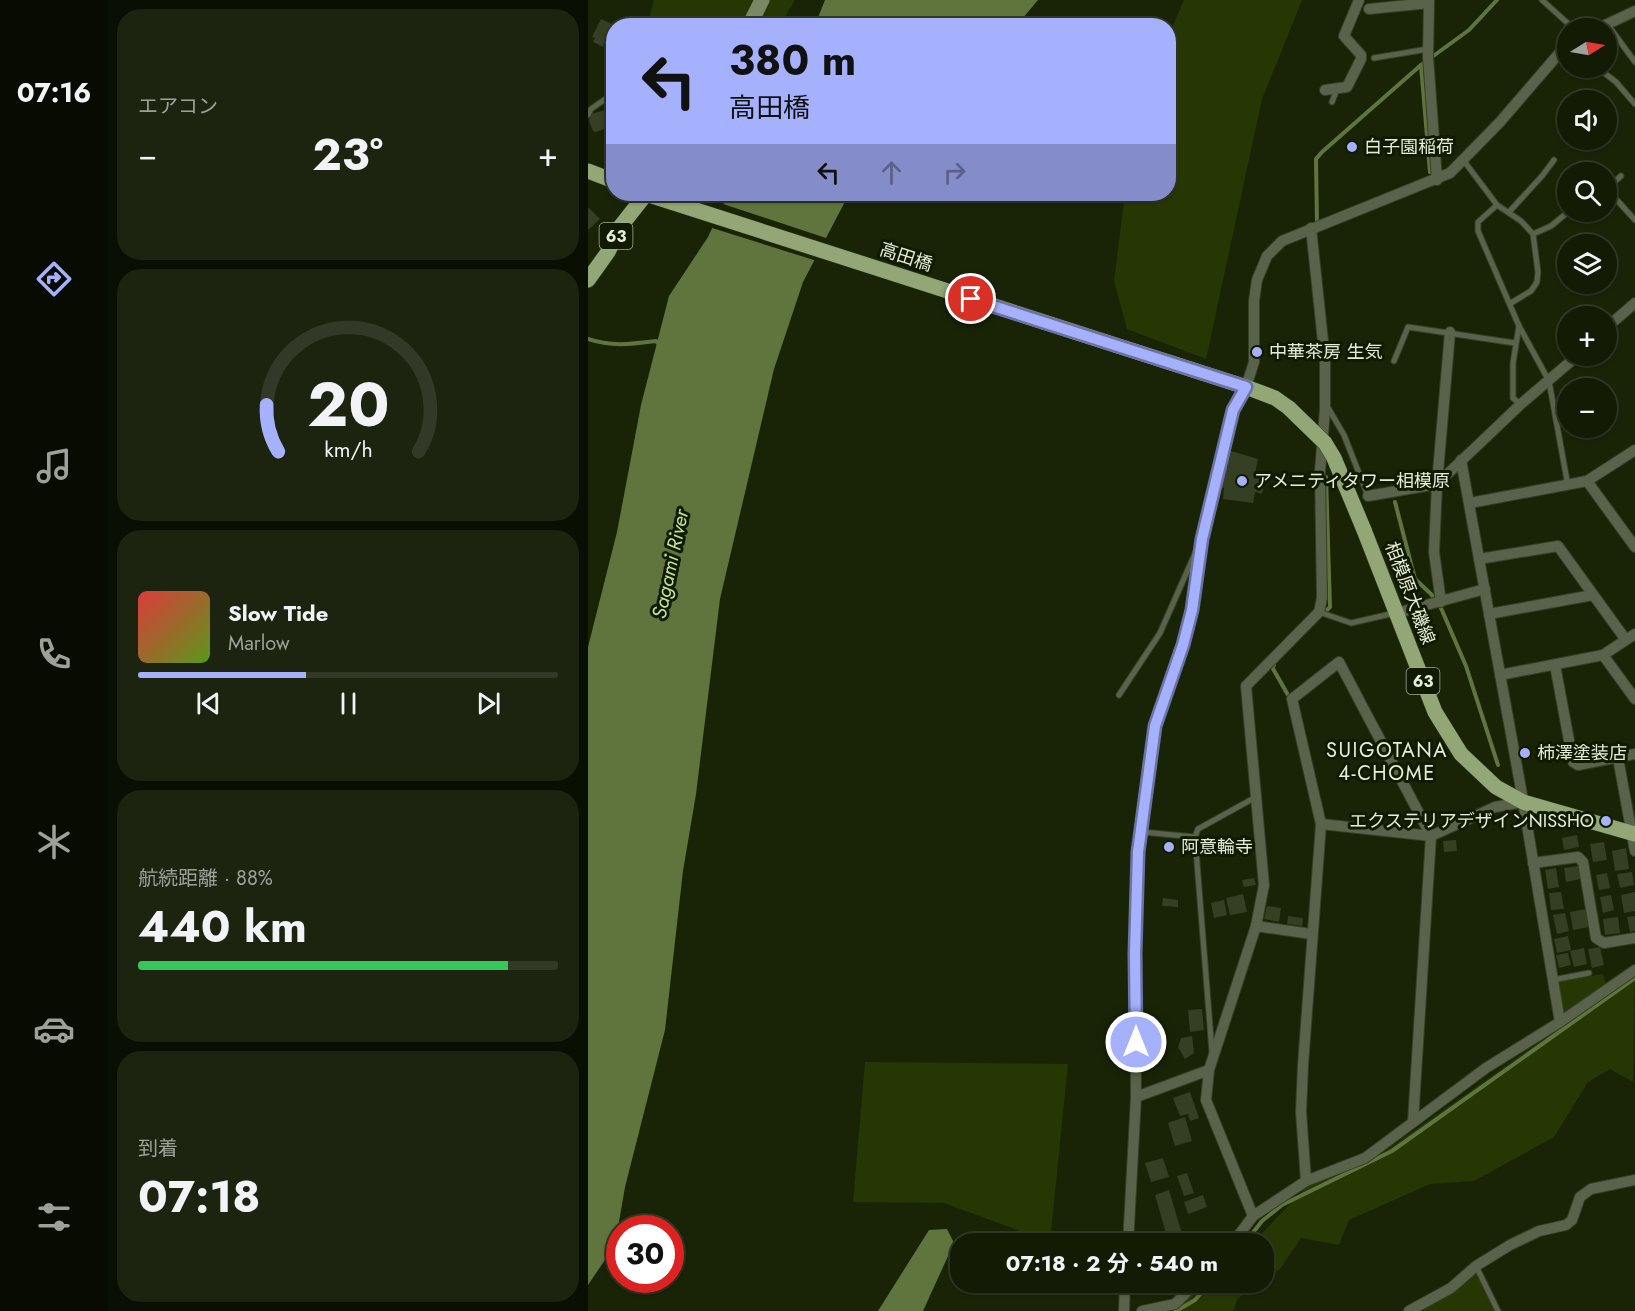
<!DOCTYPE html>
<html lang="ja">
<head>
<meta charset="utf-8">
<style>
	:root { --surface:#131b05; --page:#1c240f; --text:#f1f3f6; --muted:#9da19a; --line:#323927; --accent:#a5b1fc }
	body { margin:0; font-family:Jost,"Noto Sans JP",sans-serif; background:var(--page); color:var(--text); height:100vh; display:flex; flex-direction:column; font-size:22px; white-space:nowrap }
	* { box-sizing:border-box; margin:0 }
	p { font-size:20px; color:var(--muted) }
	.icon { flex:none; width:33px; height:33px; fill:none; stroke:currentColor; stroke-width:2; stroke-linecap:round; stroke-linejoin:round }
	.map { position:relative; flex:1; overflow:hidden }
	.panel { display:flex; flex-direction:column; gap:9px; padding:9px; background:#0a0f03; width:480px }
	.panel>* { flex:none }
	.hud { position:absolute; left:18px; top:18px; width:570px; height:183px; border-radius:24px; box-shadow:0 2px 4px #0004,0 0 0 2px var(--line); background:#a5b1fc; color:#111; overflow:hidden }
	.needle { width:39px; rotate:79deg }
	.fabs { position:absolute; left:969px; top:18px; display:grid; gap:12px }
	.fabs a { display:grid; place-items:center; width:60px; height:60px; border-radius:50%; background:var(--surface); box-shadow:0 2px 4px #0004,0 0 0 2px var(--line); font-size:30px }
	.speed { position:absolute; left:18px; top:1215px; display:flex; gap:12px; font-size:30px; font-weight:700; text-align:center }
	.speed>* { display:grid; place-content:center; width:78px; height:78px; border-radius:50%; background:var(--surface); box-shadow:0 2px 4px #0004,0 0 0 2px var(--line); line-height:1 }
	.speed .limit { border:9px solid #d22; background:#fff; color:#111 }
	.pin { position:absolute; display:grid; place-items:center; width:51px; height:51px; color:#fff; margin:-26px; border:3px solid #fff; border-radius:50%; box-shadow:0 2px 6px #0007 }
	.me { position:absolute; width:66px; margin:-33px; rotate:0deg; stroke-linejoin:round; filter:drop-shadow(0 0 4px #0008) }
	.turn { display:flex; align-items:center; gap:21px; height:126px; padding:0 24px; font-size:27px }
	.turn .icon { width:78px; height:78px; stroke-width:2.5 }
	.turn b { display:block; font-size:42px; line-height:51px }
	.lanes { display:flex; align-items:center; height:57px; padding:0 24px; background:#0003; justify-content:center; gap:30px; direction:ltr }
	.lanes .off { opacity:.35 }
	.big { font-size:45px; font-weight:700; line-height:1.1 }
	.panel .card { flex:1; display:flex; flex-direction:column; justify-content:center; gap:9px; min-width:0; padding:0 21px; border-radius:24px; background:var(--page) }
	.panel .dial { align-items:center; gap:0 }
	.dial svg { height:156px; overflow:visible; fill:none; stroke:var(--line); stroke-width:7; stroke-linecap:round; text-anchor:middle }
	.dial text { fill:var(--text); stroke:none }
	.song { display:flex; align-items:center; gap:18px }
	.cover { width:72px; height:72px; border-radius:9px; background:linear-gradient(135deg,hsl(0 70% 55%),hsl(90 70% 35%)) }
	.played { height:6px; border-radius:3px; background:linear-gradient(90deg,var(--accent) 40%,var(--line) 40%) }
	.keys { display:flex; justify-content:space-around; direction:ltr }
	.heat { display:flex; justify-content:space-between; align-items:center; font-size:33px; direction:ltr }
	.charge { height:9px; border-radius:4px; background:linear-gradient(90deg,#34c759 88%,var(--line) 0) }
	.trip { position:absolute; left:362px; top:1233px; width:324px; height:60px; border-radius:24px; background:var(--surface); box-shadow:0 2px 4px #0004,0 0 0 2px var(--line); font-weight:700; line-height:60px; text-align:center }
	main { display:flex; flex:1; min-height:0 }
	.dock { display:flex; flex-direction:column; width:108px; justify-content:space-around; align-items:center; background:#080b02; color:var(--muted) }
	.dock .icon { width:42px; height:42px }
	.dock .on { color:var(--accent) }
	.dock b { font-size:27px; color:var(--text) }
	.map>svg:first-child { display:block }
	.green { fill:#263704 }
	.water { fill:#5f753d }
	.pier { fill:#192407 }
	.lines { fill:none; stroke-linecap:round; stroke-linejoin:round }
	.stream { stroke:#5f753d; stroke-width:4 }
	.building { fill:#343f23 }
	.service-casing { stroke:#354025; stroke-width:7 }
	.minor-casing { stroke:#354025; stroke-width:12 }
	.secondary-casing { stroke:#354025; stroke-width:16 }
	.primary-casing { stroke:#354025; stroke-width:16 }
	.service { stroke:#59634b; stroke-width:5 }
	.minor { stroke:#59634b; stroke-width:10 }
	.secondary { stroke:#798963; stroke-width:15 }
	.primary { stroke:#92a676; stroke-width:15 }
	.primary-bridge-casing { stroke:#354025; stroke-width:16; stroke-linecap:butt }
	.primary-bridge { stroke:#92a676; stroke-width:15 }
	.route-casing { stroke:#6b73a4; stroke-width:15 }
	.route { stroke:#a5b1fc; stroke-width:10 }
	.poi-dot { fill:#a5b1fc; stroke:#101a01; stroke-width:2 }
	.labels { text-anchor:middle; stroke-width:6; stroke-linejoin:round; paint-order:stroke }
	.shield { fill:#101a01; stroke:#a4ad99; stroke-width:1.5 }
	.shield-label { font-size:16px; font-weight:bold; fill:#e4ecda }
	.poi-label { font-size:18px; fill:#e4ecda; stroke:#101a01; text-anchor:start }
	.street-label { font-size:18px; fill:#e4ecda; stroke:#101a01 }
	.water-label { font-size:20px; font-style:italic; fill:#c1e390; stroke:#101a01 }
	.neighbourhood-label { font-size:20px; letter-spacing:1.5px; fill:#e4ecda; stroke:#101a01 }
</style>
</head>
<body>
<main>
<nav class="dock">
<b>07:16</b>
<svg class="icon on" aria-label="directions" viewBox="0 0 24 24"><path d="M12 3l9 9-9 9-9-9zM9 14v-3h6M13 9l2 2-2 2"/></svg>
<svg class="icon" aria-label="music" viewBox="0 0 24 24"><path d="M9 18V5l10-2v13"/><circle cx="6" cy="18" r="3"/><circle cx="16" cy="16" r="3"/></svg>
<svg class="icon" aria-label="phone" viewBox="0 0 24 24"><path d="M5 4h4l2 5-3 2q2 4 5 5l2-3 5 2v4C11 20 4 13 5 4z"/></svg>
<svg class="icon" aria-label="climate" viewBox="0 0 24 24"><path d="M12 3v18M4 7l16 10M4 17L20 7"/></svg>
<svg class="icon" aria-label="car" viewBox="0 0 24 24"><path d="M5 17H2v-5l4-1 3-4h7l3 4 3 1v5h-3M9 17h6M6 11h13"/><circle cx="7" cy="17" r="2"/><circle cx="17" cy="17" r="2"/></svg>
<svg class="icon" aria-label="filters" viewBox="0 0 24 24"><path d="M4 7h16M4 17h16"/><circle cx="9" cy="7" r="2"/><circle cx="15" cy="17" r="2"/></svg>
</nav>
<section class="panel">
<div class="card"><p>エアコン</p>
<div class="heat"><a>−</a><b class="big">23°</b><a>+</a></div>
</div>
<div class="card dial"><svg viewBox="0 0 100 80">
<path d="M14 69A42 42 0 1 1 86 69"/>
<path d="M14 69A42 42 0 0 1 8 45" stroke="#a5b1fc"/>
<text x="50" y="56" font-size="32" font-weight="700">20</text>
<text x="50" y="72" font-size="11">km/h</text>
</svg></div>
<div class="card">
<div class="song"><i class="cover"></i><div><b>Slow Tide</b><p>Marlow</p></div></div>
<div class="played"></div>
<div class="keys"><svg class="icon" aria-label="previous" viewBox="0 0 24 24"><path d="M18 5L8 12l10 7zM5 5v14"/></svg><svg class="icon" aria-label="pause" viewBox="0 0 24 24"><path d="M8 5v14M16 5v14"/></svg><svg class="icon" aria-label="next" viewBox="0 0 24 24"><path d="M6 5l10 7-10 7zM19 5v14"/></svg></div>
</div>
<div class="card"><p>航続距離 · 88%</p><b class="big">440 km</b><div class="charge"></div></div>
<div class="card"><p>到着</p><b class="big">07:18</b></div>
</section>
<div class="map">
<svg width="1047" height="1311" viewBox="0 0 1047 1311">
	<rect width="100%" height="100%" fill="#192407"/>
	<g class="green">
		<path d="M66,0H207L192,25L59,26Z"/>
		<path d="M596,0H714L674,99L618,359L539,329L526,281L537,194H580L581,35Z"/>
		<path d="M1047,967L1045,1082L1022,1069L1000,1082L966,1137L886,1181L842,1184L761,1220L751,1245L713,1238L692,1269L675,1281V1244H664L720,1185L749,1175L799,1150L960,1036Z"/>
		<path d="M1015,974L1018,985L975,1013L969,982Z"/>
		<path d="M277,1062L480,1064L462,1242L356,1203L265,1202Z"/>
		<path d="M888,1273L906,1311H836L835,1309Z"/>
		<path d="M619,1283H672L650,1298L645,1311H565Z"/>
	</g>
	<g class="water">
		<path d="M237,0H450L429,25H227Z"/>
		<path d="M140,194H261L215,282L186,369L132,599L108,794L95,871L77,1030L37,1187L27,1245L0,1285V647L29,532L53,405L81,296L120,237Z"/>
		<path d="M359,1229L366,1243L335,1311H290L341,1230Z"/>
	</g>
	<path class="pier" d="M132,203L241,239L229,261L121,227Z"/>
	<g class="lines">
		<g class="stream">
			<path d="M833,65L842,172"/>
			<path d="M729,226L728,159L734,152L833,65L881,30L909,0"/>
			<path d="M0,339C23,347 44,344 68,341L72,345"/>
			<path d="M807,502L827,579L843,594L853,608L878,666L910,765"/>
			<path d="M735,614L742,607L738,477"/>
			<path d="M686,665L684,667L700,695"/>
			<path d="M656,1244L674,1221L694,1205L804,1151L1047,978"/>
			<path d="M588,1311L607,1300L623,1282"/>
		</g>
	</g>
	<g class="building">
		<path d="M13,19L26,25V37L21,46L16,43L15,47L5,42L7,38L4,37Z"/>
		<path d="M21,109L26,114V125L8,132L5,131L1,121L3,114Z"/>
		<path d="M1,208L12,219L0,230V209Z"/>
		<path d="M640,450L670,459L667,473L678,475L674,494L667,492L665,503L635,499L636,488L629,487Z"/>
		<path d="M989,835L991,847L976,850L974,838Z"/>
		<path d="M868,840L869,851L856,852L855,841Z"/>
		<path d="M1016,842L1019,860L1005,862L1002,844Z"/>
		<path d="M1038,848L1041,869L1027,871L1024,851Z"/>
		<path d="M990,866L993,879L978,882L976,868Z"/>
		<path d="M968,868L971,887L960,889L957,870Z"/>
		<path d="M1044,872L1046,885L1032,888L1029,874Z"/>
		<path d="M1019,873L1022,888L1011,890L1008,875Z"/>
		<path d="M666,878L668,885L656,887L654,880Z"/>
		<path d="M973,892L976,909L963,910L961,893Z"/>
		<path d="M1047,892V911L1036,913L1033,895Z"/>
		<path d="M655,894L659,912L642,915L638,898Z"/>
		<path d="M1023,895L1026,910L1015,913L1012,897Z"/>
		<path d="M575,898L590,900V907L574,906Z"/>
		<path d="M636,900L639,915L626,918L623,903Z"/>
		<path d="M679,906L693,908L691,922L676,919Z"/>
		<path d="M998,909L1001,927L985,930L982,912Z"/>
		<path d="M977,913L981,931L969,934L965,915Z"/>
		<path d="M700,916L715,918L714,926L699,924Z"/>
		<path d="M1047,916V931L1042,932L1039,917Z"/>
		<path d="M1030,917L1032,933L1017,935L1015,919Z"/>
		<path d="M980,936L983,950L969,953L966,939Z"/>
		<path d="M1012,947L1016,965L1004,968L1000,949Z"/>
		<path d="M996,948L999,964L986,967L982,951Z"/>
		<path d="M980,953L983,965L971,968L968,955Z"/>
		<path d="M614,1009L616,1030L602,1032L600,1010Z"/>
		<path d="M604,1036L606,1053L597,1059L590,1047L593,1038Z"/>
		<path d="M602,1092L611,1118L602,1121L600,1114L592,1116L585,1098Z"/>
		<path d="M597,1117L604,1141L587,1146L580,1123Z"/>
		<path d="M575,1158L581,1177L563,1182L557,1163Z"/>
		<path d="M599,1173L606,1193L596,1196L589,1176Z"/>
		<path d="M581,1190L597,1244H581L567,1195Z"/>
		<path d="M615,1195L619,1207L600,1214L596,1202Z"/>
	</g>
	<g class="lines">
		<defs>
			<g id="service">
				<path d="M954,0L985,28"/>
				<path d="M1020,25L1047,62"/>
				<path d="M786,58L840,49"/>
				<path d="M1010,68L1028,82L1047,104"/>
				<path d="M744,102L749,89"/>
				<path d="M0,115L3,109L26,93"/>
				<path d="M876,161L909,205L933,221L945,234L950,272L949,282L943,291L923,303"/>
				<path d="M1018,188L1047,220"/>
				<path d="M1019,188L1033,176"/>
				<path d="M909,205L890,222V231L931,326L961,381L980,486"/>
				<path d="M921,212L954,176L966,160"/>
				<path d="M945,234L963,226L980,212"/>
				<path d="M931,326L925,363V398L932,404"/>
				<path d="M806,361L820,327L927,343"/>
				<path d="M739,406L756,435L780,496"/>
				<path d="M731,612L763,623L807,613"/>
				<path d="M531,695L572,633L609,549"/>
				<path d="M554,832L607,837"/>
				<path d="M965,980L1001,973"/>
				<path d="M624,1052L607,837L610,829L668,797"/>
				<path d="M888,1266L910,1311"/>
			</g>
			<g id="minor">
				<path d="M841,0L840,57L849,180"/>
				<path d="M781,9L841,3"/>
				<path d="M1011,28L1047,11"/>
				<path d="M737,90L759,87L773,59V55L756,36L771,0"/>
				<path d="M1018,328L1047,303"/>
				<path d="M873,460L933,789L972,1022L1047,970"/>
				<path d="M999,481L1047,547"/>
				<path d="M780,496L849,484L933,404L989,356"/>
				<path d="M882,503L999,481L1047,450"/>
				<path d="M891,559L970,546L1038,640"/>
				<path d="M853,602L846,552L849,484L862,332"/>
				<path d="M809,613L897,589"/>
				<path d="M901,614L1005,595"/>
				<path d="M1015,655L1047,699"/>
				<path d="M967,665L985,762L990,765L1047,754"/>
				<path d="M912,675L1015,655L1047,634"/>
				<path d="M1030,758L1047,851"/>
				<path d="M733,824L704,699L751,662L843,836L825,1122"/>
				<path d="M945,863L990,857L995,862L1008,938L1016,943L1047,938"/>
				<path d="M668,926L676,885L658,686L731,612L734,598L732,471L737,410V360L723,228"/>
				<path d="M621,1070L618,1100L665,1216"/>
				<path d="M548,1097L621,1070L668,926L723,934"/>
				<path d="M718,1181L713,1112L715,1065L733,824L843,836L907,807L935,802"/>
				<path d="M540,1244L548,1097L547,953L550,852L560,766L567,726L595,645L604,610L614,539L645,410L658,387L666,362V301L669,280L679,256L694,241L862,173L912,122L980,43"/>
				<path d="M644,1244L665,1216L718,1181L777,1158L898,1068L972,1022"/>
				<path d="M536,1311L537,1282"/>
				<path d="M554,1311L587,1304L609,1282"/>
				<path d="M821,1311L863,1288L888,1266L922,1245L951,1231L978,1225L984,1220L992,1197L1003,1189L1047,1180"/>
			</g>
			<path id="secondary" d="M161,26L174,0"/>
			<g id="primary">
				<path d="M0,171L26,181"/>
				<path d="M58,194L658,387L687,398L701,408"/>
				<path d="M0,280L20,252L32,227L58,194"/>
				<path d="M776,530L847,712L873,754L908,787L935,802L1047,834"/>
			</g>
		</defs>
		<use href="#service" class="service-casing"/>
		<use href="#minor" class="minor-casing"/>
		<use href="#secondary" class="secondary-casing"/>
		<use href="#primary" class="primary-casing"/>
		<use href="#service" class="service"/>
		<use href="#minor" class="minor"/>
		<use href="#secondary" class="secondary"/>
		<use href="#primary" class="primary"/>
		<defs>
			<path id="primary-bridge" d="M701,408L737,443L746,458L776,530"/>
		</defs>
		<use href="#primary-bridge" class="primary-bridge-casing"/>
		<use href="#primary-bridge" class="primary-bridge"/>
	</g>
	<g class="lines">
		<defs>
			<path id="route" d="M383,299L658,387L645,410L614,539L604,610L595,645L567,726L550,852L547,953L548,1042"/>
		</defs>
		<use href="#route" class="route-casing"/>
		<use href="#route" class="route"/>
	</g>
	<g class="poi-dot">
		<circle cx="764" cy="147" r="6"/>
		<circle cx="669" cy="352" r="6"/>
		<circle cx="654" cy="481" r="6"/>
		<circle cx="937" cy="753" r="6"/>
		<circle cx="1018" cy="821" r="6"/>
		<circle cx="581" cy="847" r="6"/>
	</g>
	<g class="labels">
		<g class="shield">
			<rect x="11.5" y="223" width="33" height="26" rx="4.5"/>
			<rect x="818.5" y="668" width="33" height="26" rx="4.5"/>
		</g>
		<g class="shield-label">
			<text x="28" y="242">63</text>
			<text x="835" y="687">63</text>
		</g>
		<g class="poi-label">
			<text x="776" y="153">白子園稲荷</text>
			<text x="681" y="358">中華茶房 生気</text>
			<text x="666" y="487">アメニティタワー相模原</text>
			<text x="949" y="759">柿澤塗装店</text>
			<text x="1006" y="827" text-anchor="end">エクステリアデザインNISSHO</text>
			<text x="593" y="853">阿意輪寺</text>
		</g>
		<g class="street-label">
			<text transform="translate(318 257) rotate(18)" y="6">高田橋</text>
			<text transform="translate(822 593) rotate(69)" y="6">相模原大磯線</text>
		</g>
		<g class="water-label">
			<text transform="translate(82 564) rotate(-78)" y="7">Sagami River</text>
		</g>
		<g class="neighbourhood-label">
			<text x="799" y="757">SUIGOTANA<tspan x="799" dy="23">4-CHOME</tspan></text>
		</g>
	</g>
</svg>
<div class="fabs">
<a><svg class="needle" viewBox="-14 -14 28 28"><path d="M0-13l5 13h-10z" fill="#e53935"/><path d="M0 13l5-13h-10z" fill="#9da19a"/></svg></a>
<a><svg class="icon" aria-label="sound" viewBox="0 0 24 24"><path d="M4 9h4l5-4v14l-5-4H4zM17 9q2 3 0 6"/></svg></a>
<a><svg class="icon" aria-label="search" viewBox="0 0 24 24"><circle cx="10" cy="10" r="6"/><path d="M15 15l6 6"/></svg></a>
<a><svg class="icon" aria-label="layers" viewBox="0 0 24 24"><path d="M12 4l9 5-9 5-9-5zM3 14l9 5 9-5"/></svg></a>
<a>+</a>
<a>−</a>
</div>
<div class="speed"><div class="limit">30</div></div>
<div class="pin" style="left:383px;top:299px;background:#d93025"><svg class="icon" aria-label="arrive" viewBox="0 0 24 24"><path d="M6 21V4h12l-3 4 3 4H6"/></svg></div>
<svg class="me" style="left:548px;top:1042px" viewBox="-20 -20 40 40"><circle r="17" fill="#a5b1fc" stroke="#fff" stroke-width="3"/><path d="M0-11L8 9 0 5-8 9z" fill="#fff"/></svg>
<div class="trip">07:18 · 2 分 · 540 m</div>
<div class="hud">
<div class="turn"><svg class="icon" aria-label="left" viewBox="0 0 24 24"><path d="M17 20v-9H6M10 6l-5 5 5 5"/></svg><div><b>380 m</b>高田橋</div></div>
<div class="lanes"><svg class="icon" aria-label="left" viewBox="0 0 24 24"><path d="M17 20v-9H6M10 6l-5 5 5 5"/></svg><svg class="icon off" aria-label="ahead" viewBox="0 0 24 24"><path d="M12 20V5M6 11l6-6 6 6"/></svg><svg class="icon off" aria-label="right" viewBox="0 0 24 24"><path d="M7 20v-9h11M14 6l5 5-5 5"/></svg></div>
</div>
</div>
</main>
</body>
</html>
